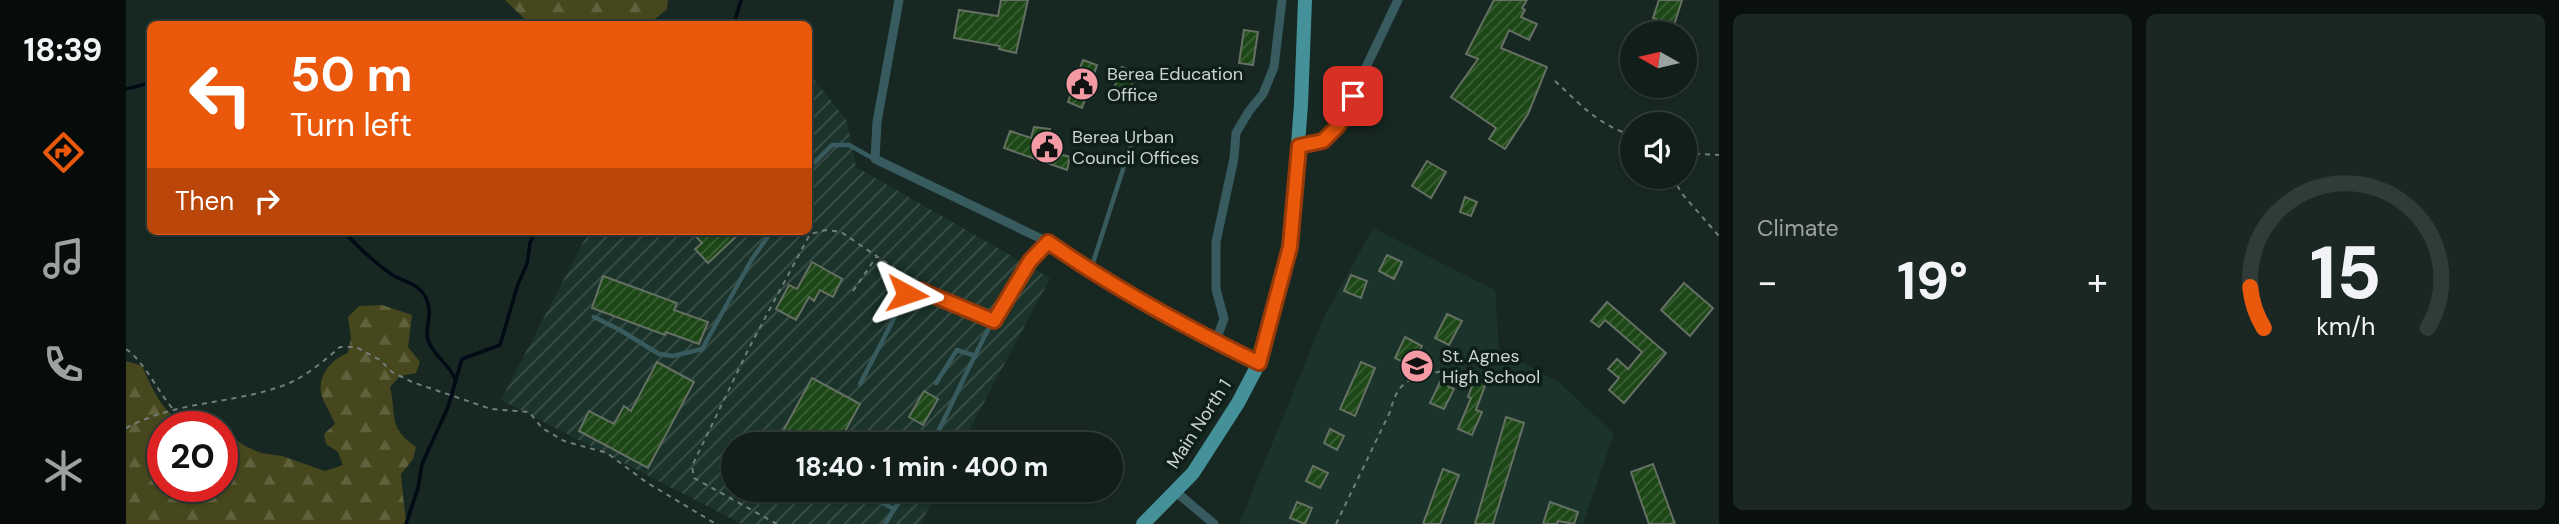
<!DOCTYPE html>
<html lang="en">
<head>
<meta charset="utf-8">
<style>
	:root { --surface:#111e1a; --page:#1a2723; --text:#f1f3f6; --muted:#9ca2a2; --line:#303c39; --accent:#ea580c }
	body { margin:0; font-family:"DM Sans",sans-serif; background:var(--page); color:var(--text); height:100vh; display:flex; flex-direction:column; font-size:26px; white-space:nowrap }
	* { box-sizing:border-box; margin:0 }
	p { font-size:23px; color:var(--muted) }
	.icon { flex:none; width:38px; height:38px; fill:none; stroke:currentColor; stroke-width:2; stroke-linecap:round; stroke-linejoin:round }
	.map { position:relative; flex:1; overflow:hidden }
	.drawer { display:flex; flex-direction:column; gap:14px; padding:14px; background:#09100e; width:840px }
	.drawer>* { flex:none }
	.top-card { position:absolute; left:21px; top:21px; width:665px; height:214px; border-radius:10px; box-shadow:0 2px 5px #0004,0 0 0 2px var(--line); background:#ea580c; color:#fff; overflow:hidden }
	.needle { width:46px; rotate:278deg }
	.buttons { position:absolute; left:1494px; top:21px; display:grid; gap:14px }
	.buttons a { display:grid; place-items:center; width:77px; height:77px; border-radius:50%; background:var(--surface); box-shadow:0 2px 5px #0004,0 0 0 2px var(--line); font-size:35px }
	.speed { position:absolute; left:21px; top:411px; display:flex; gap:14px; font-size:35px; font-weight:700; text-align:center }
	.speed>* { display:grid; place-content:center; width:91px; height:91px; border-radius:50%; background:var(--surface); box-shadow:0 2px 5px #0004,0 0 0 2px var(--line); line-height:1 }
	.speed .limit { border:10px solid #d22; background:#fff; color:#111 }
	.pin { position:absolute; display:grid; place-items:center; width:60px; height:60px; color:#fff; margin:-30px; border-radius:14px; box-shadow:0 4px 10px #0006 }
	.me { position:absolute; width:77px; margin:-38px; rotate:95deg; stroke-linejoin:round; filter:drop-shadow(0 0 5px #0008) }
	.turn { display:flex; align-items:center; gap:24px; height:147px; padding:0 28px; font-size:32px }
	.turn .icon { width:91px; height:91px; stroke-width:2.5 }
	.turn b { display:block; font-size:49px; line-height:60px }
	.then { display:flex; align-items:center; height:66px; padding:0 28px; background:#0003; gap:14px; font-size:26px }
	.big { font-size:52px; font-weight:700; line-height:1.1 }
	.drawer .widget { flex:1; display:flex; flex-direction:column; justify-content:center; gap:10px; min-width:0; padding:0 24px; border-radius:10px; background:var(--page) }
	.drawer .dial { align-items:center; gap:0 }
	.dial svg { height:182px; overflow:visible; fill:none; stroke:var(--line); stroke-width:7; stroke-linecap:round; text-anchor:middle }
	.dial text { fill:var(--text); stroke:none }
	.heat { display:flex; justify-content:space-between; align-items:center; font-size:38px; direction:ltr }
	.drawer .tiles { flex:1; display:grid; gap:14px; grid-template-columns:repeat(2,1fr) }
	.trip { position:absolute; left:595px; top:432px; width:402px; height:70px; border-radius:35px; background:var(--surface); box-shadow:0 2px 5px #0004,0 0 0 2px var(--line); font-weight:700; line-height:70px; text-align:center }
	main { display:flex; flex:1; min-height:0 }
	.menu { display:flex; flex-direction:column; width:126px; justify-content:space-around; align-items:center; background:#070c0a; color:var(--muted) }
	.menu .icon { width:49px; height:49px }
	.menu .selected { color:var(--accent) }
	.menu b { font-size:32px; color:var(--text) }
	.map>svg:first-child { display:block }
	.built { fill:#1b332b }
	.industrial { fill:url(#industrial-furrows) }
	.forest { fill:url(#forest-firs) }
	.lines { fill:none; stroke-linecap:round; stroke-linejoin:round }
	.stream { stroke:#000b16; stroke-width:3.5 }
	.building { fill:url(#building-hatch); stroke:#657063; stroke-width:2 }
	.path { stroke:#707d79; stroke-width:2; stroke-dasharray:5 5; stroke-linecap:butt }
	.lane { stroke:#385b5f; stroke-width:4.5 }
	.street { stroke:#385b5f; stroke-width:9 }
	.primary { stroke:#44919a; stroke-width:14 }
	.route-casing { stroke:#983908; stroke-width:18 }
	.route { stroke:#ea580c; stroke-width:12 }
	.labels { text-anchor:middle; stroke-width:7; stroke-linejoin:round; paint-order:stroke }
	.poi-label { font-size:18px; fill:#cad4d0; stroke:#0e1e19; text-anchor:start }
	.street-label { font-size:18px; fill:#cad4d0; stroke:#0e1e19 }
</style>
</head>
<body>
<main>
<nav class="menu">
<b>18:39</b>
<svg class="icon selected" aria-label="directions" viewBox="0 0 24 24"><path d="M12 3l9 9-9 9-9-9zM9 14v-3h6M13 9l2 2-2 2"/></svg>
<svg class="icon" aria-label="music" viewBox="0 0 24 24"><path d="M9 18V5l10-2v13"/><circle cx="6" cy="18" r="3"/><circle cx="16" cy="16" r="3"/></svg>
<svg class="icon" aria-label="phone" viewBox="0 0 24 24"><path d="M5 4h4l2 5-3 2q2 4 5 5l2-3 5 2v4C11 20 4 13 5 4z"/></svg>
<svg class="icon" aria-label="climate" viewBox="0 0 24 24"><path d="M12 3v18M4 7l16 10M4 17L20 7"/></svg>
</nav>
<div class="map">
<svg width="1593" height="524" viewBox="0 0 1593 524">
	<defs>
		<pattern id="industrial-furrows" width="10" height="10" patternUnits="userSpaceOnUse" patternTransform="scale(1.75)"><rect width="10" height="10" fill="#1b332b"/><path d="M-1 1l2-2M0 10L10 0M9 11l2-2" fill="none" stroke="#3b5049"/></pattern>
		<pattern id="forest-firs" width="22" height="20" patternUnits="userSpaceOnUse" patternTransform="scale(1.75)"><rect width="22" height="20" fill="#47471d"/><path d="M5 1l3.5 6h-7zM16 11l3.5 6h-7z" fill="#60613d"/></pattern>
		<pattern id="building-hatch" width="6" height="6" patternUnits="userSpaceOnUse" patternTransform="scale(1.75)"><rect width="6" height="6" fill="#1d4716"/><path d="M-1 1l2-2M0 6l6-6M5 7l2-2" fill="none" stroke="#3c6137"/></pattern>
	</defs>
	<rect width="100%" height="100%" fill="#172823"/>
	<path class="built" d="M1247,228L1369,290L1373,349L1434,383L1488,434L1457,524H1113L1199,315Z"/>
	<path class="industrial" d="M683,73L721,121L730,167L924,278L836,444H607V490H812L794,524H616L375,400L463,231H682Z"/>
	<g class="forest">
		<path d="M379,0H542V1L541,9L523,24H404Z"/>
		<path d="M256,305L286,315L282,347L294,362L290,373L274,376L264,387C271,416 261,427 290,447L287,459L275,474C276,484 279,519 281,524H0V361L16,366C27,390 37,416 64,425C73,428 82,422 91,427H37V486H96V430L119,446L135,453L156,456L199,471L217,465L212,452L200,444L198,434L209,424C206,416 196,400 195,393C192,373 207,359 222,353L225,338L222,317L233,306Z"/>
	</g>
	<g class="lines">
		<g class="stream">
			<path d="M608,24L615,0"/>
			<path d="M0,89L20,84L24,85"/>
			<path d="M217,231C232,247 248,262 265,274C277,282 293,283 300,298C308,314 298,327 302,340C307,356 323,363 329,379"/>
			<path d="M280,524L292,488L296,464L322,407L336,359L374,345L392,284L401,264L404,243L409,231"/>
		</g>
	</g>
	<g class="building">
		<path d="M875,0H902L890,53L873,49L874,46L828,38L833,10L872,16Z"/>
		<path d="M1368,0H1401L1396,8L1399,10L1395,17L1411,24L1403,40L1383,30L1375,48L1421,67L1402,114L1379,149L1363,139L1370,128L1325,97L1352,59L1340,54Z"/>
		<path d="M1533,0H1556L1548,25L1527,18Z"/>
		<path d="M1118,30L1132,32L1127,65L1113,63Z"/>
		<path d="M957,60L971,65L956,108L942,102Z"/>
		<path d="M996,67L1010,73L1002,94L988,88Z"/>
		<path d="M908,127L924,129L920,150L944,157L941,170L878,148L884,131L905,138Z"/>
		<path d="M1301,161L1320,172L1305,198L1286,186Z"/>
		<path d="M1339,197L1351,202L1345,216L1334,212Z"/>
		<path d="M565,231H616L582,263L569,249L576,243Z"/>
		<path d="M1261,255L1276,262L1268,279L1253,271Z"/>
		<path d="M686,262L716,279L707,297L694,290L688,301L683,297L670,320L650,309L663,285L671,289Z"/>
		<path d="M1225,275L1241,281L1235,298L1218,291Z"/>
		<path d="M477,276L551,303L548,310L582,322L573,344L540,332L539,335L466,308Z"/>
		<path d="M1558,283L1587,308L1564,336L1535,310Z"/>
		<path d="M1481,302L1540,353L1498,403L1483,390L1493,378L1482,369L1491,359L1502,369L1516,352L1479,320L1473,327L1465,321Z"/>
		<path d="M1321,314L1336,321L1323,345L1309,338Z"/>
		<path d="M1279,337L1296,346L1285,366L1269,358Z"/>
		<path d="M531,362L568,382L522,468L453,431L463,411L488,424L498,406L505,411Z"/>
		<path d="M1235,362L1249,368L1229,416L1214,409Z"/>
		<path d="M1350,376L1361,380L1350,410L1356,412L1346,435L1332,429L1345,398L1342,397Z"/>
		<path d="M686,378L734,404L712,444H650Z"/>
		<path d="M1314,382L1328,389L1318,409L1304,403Z"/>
		<path d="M798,391L812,399L797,425L783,417Z"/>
		<path d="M1380,417L1398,423L1367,524H1349Z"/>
		<path d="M1204,429L1218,436L1211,450L1198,443Z"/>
		<path d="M1527,464L1549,524H1523L1510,487L1505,472Z"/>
		<path d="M1187,466L1202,473L1194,488L1180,481Z"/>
		<path d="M1317,469L1333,475L1314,524H1297Z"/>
		<path d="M1171,502L1186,508L1179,524L1164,518Z"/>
		<path d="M1424,502L1452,512L1448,524L1432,521L1431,524H1417Z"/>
	</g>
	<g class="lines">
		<g class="path">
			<path d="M1429,81C1453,103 1474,127 1507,135"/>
			<path d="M1559,153L1593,155"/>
			<path d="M1546,177L1557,195L1593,236"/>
			<path d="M727,291L751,256"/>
			<path d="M0,349C18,361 32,392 47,409"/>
			<path d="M0,428C53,400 102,405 156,386C177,379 198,361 214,347H230L254,360L266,372L286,382L365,409L403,412L416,428L438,441L481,453L520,482L590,524"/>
			<path d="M651,524L568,478L566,466L623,348L684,234L700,230L715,232L786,280"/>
			<path d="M1210,524L1264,412C1273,377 1285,379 1316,371"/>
		</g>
		<g class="lane">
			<path d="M682,169L706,145H723L748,159"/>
			<path d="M965,269L1009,132"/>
			<path d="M468,317L494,330L533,354L547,356L576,349L626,259L646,231"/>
			<path d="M810,383L831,350L850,356"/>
			<path d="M734,384L776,303L786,290C810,291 847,310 868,321"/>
			<path d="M806,444C839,379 872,295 921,242"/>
			<path d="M731,490L768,509"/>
			<path d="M759,524L780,490"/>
		</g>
		<g class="street">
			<path d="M773,0L751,122L749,159L922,242L954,264L1061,325L1133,363"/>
			<path d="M1173,146L1197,141L1212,126L1272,0"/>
			<path d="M1090,340L1098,319L1090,289V242L1108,158L1110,133L1123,111L1137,94L1148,67L1156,0"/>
			<path d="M1049,491L1088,524"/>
		</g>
		<path class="primary" d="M1017,524L1067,473L1112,403L1133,363L1164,247L1175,105L1179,0"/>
	</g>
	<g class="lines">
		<defs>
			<path id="route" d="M781,294L786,290H794L868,321L904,261L922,242C988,288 1061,328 1133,363L1164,247L1173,146L1197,141L1212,126L1227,96"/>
		</defs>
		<use href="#route" class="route-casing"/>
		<use href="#route" class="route"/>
	</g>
	<defs>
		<symbol id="civic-disc" viewBox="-11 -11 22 22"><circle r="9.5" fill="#f49aa5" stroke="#0e1e19"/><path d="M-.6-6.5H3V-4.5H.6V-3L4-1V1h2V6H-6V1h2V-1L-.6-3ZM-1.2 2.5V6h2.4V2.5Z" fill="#111"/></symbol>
		<symbol id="school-disc" viewBox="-11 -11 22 22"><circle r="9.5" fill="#f49aa5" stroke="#0e1e19"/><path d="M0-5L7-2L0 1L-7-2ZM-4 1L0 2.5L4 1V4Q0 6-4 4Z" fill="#111"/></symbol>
	</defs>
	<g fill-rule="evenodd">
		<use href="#civic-disc" x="937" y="65" width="38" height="38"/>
		<use href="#civic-disc" x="902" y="128" width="38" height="38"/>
		<use href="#school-disc" x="1272" y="347" width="38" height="38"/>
	</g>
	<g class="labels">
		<g class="poi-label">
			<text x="981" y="80">Berea Education<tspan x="981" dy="21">Office</tspan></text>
			<text x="946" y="143">Berea Urban<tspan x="946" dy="21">Council Offices</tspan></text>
			<text x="1316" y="362">St. Agnes<tspan x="1316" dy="21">High School</tspan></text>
		</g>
		<g class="street-label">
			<text transform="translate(1073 424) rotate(-57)" y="6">Main North 1</text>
		</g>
	</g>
</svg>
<div class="buttons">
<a><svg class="needle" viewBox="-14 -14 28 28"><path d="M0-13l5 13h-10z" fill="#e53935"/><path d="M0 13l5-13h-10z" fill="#9ca2a2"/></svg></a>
<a><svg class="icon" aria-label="sound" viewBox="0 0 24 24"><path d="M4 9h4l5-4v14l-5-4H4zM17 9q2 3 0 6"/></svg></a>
</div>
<div class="speed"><div class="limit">20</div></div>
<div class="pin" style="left:1227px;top:96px;background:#d93025"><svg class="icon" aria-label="arrive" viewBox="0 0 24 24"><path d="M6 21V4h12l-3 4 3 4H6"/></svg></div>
<svg class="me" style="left:781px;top:294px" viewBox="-20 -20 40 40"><path d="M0-17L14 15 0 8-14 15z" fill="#ea580c" stroke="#fff" stroke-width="4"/></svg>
<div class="trip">18:40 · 1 min · 400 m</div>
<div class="top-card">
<div class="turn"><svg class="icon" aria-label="left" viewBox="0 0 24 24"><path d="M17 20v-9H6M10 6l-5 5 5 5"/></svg><div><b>50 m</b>Turn left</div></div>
<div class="then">Then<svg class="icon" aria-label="right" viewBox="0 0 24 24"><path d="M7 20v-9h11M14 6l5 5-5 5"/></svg></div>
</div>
</div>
<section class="drawer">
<div class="tiles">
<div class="widget"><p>Climate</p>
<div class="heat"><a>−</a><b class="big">19°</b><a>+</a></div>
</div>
<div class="widget dial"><svg viewBox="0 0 100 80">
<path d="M14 69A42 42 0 1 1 86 69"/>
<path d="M14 69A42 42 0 0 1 8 51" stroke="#ea580c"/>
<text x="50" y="56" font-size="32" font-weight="700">15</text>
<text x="50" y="72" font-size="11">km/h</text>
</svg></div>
</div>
</section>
</main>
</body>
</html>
